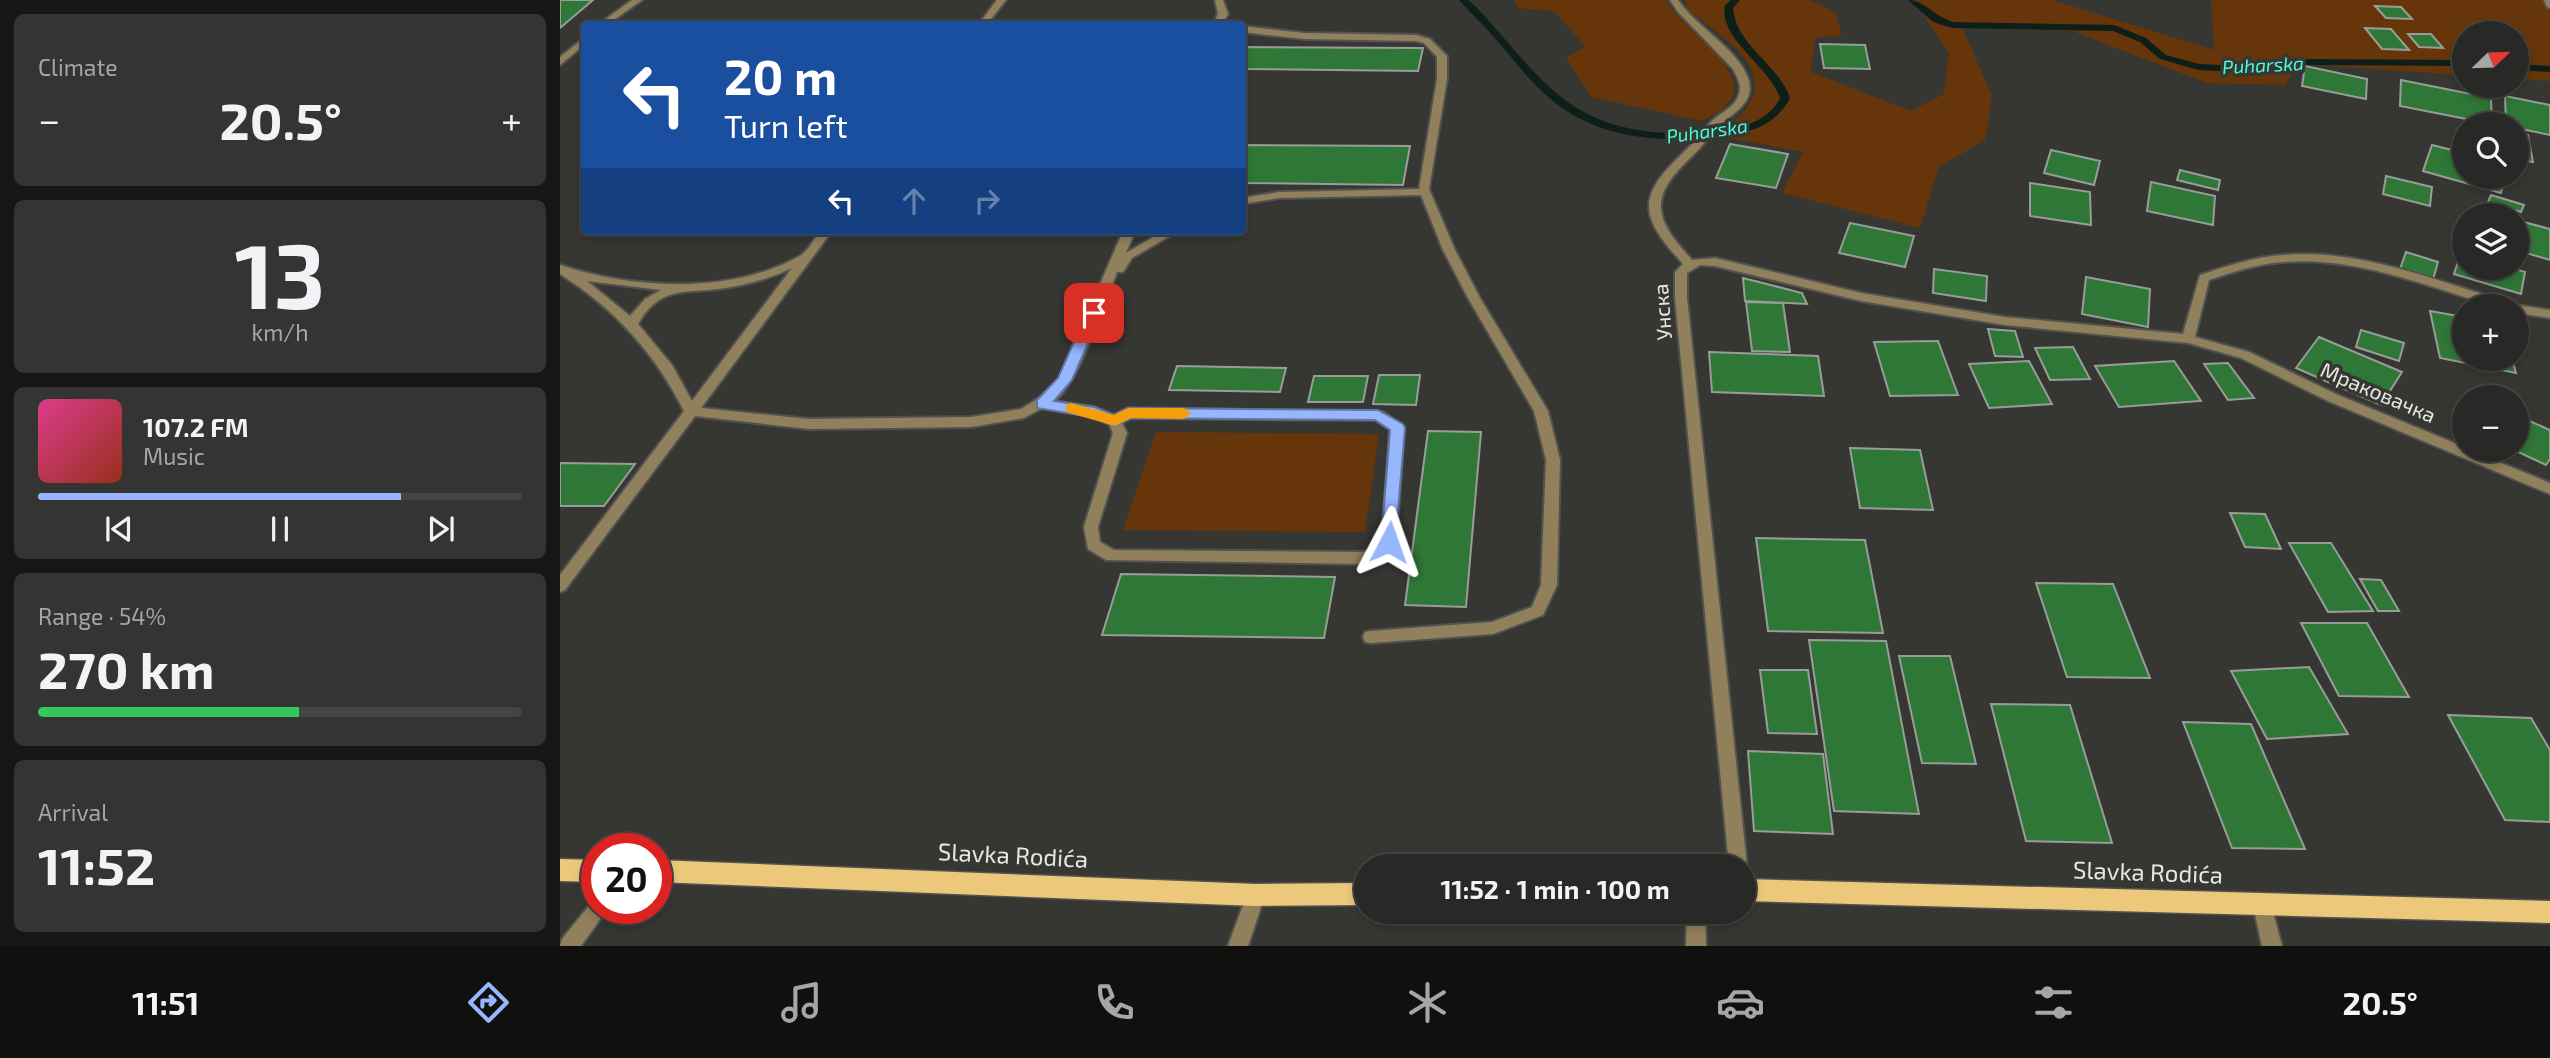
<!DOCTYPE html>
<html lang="en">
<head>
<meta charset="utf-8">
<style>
	:root { --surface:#282926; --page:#343532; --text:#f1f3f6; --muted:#a5a6a7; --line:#444543; --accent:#96b6fd }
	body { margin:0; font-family:"Exo 2",sans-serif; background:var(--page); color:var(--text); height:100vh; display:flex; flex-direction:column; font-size:26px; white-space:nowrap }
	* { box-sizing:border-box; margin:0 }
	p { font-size:23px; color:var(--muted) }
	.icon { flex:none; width:38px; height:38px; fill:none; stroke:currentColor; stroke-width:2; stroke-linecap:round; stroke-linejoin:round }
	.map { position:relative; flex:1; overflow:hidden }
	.details { display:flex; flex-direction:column; gap:14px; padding:14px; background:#161715; width:560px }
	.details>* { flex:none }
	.banner { position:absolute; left:21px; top:21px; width:665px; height:214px; border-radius:7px; box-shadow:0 4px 10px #0003,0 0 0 2px var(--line); background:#1a4fa0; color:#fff; overflow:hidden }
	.needle { width:46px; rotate:67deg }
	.fabs { position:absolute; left:1892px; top:21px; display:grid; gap:14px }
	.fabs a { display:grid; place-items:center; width:77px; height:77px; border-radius:50%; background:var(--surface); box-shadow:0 4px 10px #0003,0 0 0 2px var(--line); font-size:35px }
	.speed { position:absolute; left:21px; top:833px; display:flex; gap:14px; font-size:35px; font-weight:700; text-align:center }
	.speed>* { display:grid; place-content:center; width:91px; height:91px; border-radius:50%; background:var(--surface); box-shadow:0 4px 10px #0003,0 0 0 2px var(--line); line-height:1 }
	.speed .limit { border:10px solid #d22; background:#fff; color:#111 }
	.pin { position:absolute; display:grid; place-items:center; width:60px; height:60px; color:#fff; margin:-30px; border-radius:14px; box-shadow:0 4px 10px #0006 }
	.me { position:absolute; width:77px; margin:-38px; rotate:4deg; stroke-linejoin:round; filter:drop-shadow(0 0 5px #0008) }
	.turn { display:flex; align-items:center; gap:24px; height:147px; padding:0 28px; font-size:32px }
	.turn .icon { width:91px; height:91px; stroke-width:2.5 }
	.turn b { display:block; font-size:49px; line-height:60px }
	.lanes { display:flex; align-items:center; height:66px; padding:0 28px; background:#0003; justify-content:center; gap:35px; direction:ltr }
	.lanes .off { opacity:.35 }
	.big { font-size:52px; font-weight:700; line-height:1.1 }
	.details .widget { flex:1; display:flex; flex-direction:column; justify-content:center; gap:10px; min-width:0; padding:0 24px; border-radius:10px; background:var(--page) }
	.details .dial { align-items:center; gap:0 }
	.dial b { font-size:91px; line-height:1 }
	.song { display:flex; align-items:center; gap:21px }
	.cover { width:84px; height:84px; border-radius:10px; background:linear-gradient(135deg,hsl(330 70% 55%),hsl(10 70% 35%)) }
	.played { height:7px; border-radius:4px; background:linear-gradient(90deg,var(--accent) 75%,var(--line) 75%) }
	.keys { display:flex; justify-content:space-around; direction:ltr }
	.heat { display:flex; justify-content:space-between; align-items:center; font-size:38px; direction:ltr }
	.charge { height:10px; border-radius:5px; background:linear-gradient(90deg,#34c759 54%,var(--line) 0) }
	.trip { position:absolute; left:794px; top:854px; width:402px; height:70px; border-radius:35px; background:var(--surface); box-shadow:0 4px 10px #0003,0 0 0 2px var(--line); font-weight:700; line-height:70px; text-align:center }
	.dock { display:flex; height:112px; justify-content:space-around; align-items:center; background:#10100f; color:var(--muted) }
	.dock .icon { width:49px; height:49px }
	.dock .on { color:var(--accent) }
	.dock b { font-size:32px; color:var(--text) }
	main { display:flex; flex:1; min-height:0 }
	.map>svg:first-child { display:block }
	.green { fill:#67350a }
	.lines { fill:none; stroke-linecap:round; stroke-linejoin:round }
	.stream { fill:#0e1f1a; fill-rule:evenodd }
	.building { fill:#2f7736; stroke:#999d99; stroke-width:2 }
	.lane-casing { stroke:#52534f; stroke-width:4 }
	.street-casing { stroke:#52534f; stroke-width:4 }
	.primary-casing { stroke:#52534f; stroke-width:3 }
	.lane { fill:#91805c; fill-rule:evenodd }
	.street { fill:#91805c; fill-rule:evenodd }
	.primary { fill:#ecc87b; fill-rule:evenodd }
	.route { fill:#96b6fd; stroke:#6276a4; stroke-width:2 }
	.slow { fill:#f59e0b }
	.labels { text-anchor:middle; stroke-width:7; stroke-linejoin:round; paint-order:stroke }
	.far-water-label { font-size:19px; font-style:italic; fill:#48fdd8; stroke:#363733 }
	.street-label { font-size:21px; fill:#e6e6e4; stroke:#363733 }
	.near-street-label { font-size:24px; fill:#e6e6e4; stroke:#363733 }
</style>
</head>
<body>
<main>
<section class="details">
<div class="widget"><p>Climate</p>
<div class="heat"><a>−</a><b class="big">20.5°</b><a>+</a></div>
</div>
<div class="widget dial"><b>13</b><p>km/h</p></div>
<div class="widget">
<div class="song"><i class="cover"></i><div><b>107.2 FM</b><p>Music</p></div></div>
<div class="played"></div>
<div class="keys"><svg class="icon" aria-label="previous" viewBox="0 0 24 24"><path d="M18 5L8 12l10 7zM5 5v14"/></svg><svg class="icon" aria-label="pause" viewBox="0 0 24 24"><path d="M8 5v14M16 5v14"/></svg><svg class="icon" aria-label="next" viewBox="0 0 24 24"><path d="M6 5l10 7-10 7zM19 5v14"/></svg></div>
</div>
<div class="widget"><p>Range · 54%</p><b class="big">270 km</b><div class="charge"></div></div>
<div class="widget"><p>Arrival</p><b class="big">11:52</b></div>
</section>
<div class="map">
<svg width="1990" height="946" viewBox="0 0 1990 946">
	<rect width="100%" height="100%" fill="#363733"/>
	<g class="green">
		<path d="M954,0H1106C1120,28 1201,73 1165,107C1159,113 1149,117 1142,121L1031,97L1006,57L1026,47L994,11L958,8Z"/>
		<path d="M1125,0H1249L1275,12L1282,35L1255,38L1251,72L1351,111L1384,94L1389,54L1354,0H1492L1654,50L1651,0H1990V81L1957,79L1956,33H1904V75L1738,64L1725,85L1647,83L1512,31L1402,27L1432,96L1425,140L1379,167L1360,228L1222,193L1243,152L1159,136C1168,126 1182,116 1189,104C1214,61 1152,33 1127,8Z"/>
		<path d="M596,432L819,434L805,532L563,530Z"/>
	</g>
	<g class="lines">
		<g class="stream">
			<path d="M899,0H908L918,9C944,36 966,67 995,92C1041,132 1098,137 1156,131C1181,128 1208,122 1220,98C1209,65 1158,39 1165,5L1171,0H1180L1173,8C1176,46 1218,63 1230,98C1216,126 1187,134 1158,137C1097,143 1034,139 986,95C966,77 950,55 932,35C922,23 909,12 899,0Z"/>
			<path d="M1348,0C1364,0 1374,16 1393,22L1554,25L1586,38L1606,55L1639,64L1679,66L1749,59L1904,60V66L1749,65L1679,72L1638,70L1600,59L1580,42L1553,31L1392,28L1373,22Z"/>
			<path d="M1956,64L1990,66V72L1956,70Z"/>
		</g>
	</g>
	<g class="building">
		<path d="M0,0H33L0,28Z"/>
		<path d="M1815,6L1841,7L1852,19L1826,18Z"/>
		<path d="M1805,28L1831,29L1849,50L1822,49Z"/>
		<path d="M1848,34H1871L1883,48L1859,47Z"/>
		<path d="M1260,44L1305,45L1310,69L1264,68Z"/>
		<path d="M682,47L863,48L858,71L682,69Z"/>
		<path d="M1745,66L1807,79L1806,99L1742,86Z"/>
		<path d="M1841,80L1931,98L1932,124L1840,106Z"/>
		<path d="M1945,96L1990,105V135L1956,128V124H1946Z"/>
		<path d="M1956,133L1968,135L1973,162L1956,159Z"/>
		<path d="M1170,144L1228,154L1216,188L1156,178Z"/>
		<path d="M682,145L850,146L843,185L682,183Z"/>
		<path d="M1872,145L1904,153V177H1945L1941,193L1863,171Z"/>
		<path d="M1491,150L1540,161L1534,185L1484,173Z"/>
		<path d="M1620,170L1660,180L1658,190L1617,180Z"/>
		<path d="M1826,176L1872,187L1870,206L1823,194Z"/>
		<path d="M1591,182L1655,196L1653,225L1587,211Z"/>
		<path d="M1470,183L1530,192L1531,225L1470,216Z"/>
		<path d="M1931,195L1964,205L1961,212L1928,202Z"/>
		<path d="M1956,220L1990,229V260L1956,250Z"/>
		<path d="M1290,223L1354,236L1345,267L1279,253Z"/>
		<path d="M1846,252L1878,262L1873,280L1840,269Z"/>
		<path d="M1901,252L1904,253V268H1952L1965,272L1961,294L1894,274Z"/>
		<path d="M1374,269L1427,276L1426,301L1373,293Z"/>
		<path d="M1526,277L1590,289L1588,327L1522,314Z"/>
		<path d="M1183,278L1242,293L1247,304L1185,301Z"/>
		<path d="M1186,302L1223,303L1230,352L1192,351Z"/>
		<path d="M1870,311L1904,317V359H1952L1956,373L1880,358Z"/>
		<path d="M1428,329L1455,331L1463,357L1435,356Z"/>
		<path d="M1801,330L1844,343L1839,361L1796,347Z"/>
		<path d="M1759,337L1842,372L1821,405L1736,368Z"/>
		<path d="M1378,341L1398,395L1330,396L1314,342Z"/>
		<path d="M1513,347L1530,379L1490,380L1475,348Z"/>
		<path d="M1149,352L1258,356L1264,396L1152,392Z"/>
		<path d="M1469,361L1492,404L1429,408L1409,364Z"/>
		<path d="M1614,361L1641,401L1559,407L1535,366Z"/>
		<path d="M1668,363L1694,398L1668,400L1644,364Z"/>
		<path d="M617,366L726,368L720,392L609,390Z"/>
		<path d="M819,375H860L856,405L813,404Z"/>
		<path d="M754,376H808L803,402H748Z"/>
		<path d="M1956,415L1990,430V459L1986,465L1954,450H1956Z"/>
		<path d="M868,431L921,432L906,607L845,605Z"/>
		<path d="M1290,448L1360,450L1373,510L1300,508Z"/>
		<path d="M0,463L75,464L44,506H0Z"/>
		<path d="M1670,513L1705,514L1721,549L1685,547Z"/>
		<path d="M1196,538L1305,540L1323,633L1208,631Z"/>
		<path d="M1729,543H1771L1813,611L1768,612Z"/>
		<path d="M561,574L775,577L764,638L542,635Z"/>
		<path d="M1800,579L1821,580L1839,611H1818Z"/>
		<path d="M1476,583L1553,584L1590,678L1507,677Z"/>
		<path d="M1741,623H1807L1849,697L1779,696Z"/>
		<path d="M1249,640L1326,641L1359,814L1274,811Z"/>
		<path d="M1339,656H1390L1416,764L1362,763Z"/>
		<path d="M1749,667L1788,734L1707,739L1671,671Z"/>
		<path d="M1200,670H1248L1257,734L1208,733Z"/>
		<path d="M1431,704L1510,705L1552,843L1466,841Z"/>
		<path d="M1888,715L1971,718L1990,750V822L1945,820Z"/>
		<path d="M1623,722L1691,724L1745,849L1672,848Z"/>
		<path d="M1188,751L1263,754L1273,834L1194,831Z"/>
	</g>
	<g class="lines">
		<defs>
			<g id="lane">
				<path d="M72,0H82L48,24H39Z"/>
				<path d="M437,0H446L427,24H419Z"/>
				<path d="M655,0H663L668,14L662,24H653L658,14Z"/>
				<path d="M682,26L744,33L856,35L870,39L887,56V79L869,189L895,250L920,298L988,411L1000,460L997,585L983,615L933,634L811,643L805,642L803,637L805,632L811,631L932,622L972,607L981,585L986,460L974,411L908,298L883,250L861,195L719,198L682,204V198L719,192L859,189L877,79V57L864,43L856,41L744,39L682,32Z"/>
				<path d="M24,38V45L0,65V57Z"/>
				<path d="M260,231H272L141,408L249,419L411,417L461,409L489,392L499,379L563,231H575L566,253L604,231H618L572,258L563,272H557C546,300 516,388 494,401L534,407L554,415L568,408L823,412L844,427L836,542L828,557L802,564L546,560L528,549L524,527L553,433L549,424L531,416L482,408L464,418L411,427L249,429L135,416L5,590L0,592V575L124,411C95,353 55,309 0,274V265C73,289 170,295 240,256C248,251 255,238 260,231ZM232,268L132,401L112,365L78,324C99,287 122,293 158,289C184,286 209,279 232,268ZM27,281L101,290L85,299L70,316ZM571,418L815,420L830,429L822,542L818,549L802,552L554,550L540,542L538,527L567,433L562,423Z"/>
				<path d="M696,886L703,889L705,895L688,946H668L689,889Z"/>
			</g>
			<g id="street">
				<path d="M1110,0H1118C1136,27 1181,51 1189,81C1194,102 1175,112 1161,124C1153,131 1147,140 1140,148C1123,166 1095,187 1102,215C1106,232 1120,246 1132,260L1155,258L1301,293L1445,317L1623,334L1640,275C1667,266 1694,257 1722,255C1800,248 1878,282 1951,303L1953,306L1956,305L1990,310V318L1956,313V306H1934C1866,286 1795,256 1723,262C1697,264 1673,272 1649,280L1635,337L1689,352L1778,395L1904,447V450H1910L1990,483V494L1768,401L1681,358L1628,343L1445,325L1301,301L1155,266L1140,265L1127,273V298L1187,866L1185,871V866H1169L1115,298V272L1123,264C1111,250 1095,234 1090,215C1083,186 1114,163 1132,144C1139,137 1145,127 1153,120C1162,112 1176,106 1179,94C1182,85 1177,77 1173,69L1118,12Z"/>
				<path d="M1984,0H1990V8L1987,7Z"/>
				<path d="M1702,896L1709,899L1711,905L1722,946H1702L1693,905L1695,899Z"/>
				<path d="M37,900V908H48L21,946H0L2,939L32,902Z"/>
				<path d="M1127,912H1145L1146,946H1126Z"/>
			</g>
			<g id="primary">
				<path d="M0,859L37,860V882L0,881Z"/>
				<path d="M96,860L696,884L807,883V905L696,906L96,882Z"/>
				<path d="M1185,879L1990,901V923L1185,901Z"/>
			</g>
		</defs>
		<use href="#lane" class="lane-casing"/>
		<use href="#street" class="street-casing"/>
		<use href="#primary" class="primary-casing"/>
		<use href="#lane" class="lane"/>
		<use href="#street" class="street"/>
		<use href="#primary" class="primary"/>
	</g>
	<path class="route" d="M534,308L541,313L512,380L494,401L534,407L554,415L568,408L818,410L843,424L845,428L835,546H823L821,542L830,430L815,420L571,418L555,426L531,417L477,408V400L498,378L527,313Z"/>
	<path class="slow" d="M511,403L554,415L568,408H624L631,413L624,419L571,418L555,426L506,412V405Z"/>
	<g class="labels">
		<g class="far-water-label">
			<text transform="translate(1703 65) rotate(-3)" y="7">Puharska</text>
			<text transform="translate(1147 131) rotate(-8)" y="7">Puharska</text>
		</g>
		<g class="street-label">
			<text transform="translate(1103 312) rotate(-94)" y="7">Унска</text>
			<text transform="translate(1818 393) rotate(23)" y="7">Мраковачка</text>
		</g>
		<g class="near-street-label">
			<text transform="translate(453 856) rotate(3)" y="8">Slavka Rodića</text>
			<text transform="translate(1588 873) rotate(2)" y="8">Slavka Rodića</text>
		</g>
	</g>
</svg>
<div class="fabs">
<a><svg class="needle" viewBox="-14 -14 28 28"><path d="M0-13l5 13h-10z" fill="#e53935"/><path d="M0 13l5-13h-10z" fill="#a5a6a7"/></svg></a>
<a><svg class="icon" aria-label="search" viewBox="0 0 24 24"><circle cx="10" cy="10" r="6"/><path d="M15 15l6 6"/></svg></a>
<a><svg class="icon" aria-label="layers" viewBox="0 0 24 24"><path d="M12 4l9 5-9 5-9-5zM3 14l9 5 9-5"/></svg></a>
<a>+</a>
<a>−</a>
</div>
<div class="speed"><div class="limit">20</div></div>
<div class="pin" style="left:534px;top:313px;background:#d93025"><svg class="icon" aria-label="arrive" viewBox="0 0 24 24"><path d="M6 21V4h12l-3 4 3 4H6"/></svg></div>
<svg class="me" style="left:829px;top:542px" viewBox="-20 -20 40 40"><path d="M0-17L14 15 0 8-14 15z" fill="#96b6fd" stroke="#fff" stroke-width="4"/></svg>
<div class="trip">11:52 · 1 min · 100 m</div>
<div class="banner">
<div class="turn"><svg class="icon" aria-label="left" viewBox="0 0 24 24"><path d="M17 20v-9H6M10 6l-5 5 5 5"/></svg><div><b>20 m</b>Turn left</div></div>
<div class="lanes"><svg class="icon" aria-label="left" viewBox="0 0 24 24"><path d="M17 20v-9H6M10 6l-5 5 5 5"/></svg><svg class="icon off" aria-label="ahead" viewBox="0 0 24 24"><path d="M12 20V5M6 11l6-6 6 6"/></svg><svg class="icon off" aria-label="right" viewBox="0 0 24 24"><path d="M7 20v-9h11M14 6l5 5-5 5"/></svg></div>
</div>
</div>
</main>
<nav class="dock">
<b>11:51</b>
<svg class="icon on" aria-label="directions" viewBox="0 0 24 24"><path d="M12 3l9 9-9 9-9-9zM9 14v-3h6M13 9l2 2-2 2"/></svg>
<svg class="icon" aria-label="music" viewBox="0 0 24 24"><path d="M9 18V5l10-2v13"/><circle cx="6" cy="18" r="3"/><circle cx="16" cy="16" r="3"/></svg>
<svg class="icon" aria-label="phone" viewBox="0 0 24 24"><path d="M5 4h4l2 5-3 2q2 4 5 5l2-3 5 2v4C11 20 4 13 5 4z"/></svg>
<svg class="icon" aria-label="climate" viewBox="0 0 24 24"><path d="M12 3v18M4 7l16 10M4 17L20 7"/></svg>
<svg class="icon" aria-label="car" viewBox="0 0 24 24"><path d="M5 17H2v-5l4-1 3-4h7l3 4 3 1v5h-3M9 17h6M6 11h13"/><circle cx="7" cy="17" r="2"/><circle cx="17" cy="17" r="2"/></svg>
<svg class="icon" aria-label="filters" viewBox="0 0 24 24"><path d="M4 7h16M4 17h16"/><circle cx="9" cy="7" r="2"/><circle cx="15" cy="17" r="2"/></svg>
<b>20.5°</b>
</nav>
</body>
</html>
